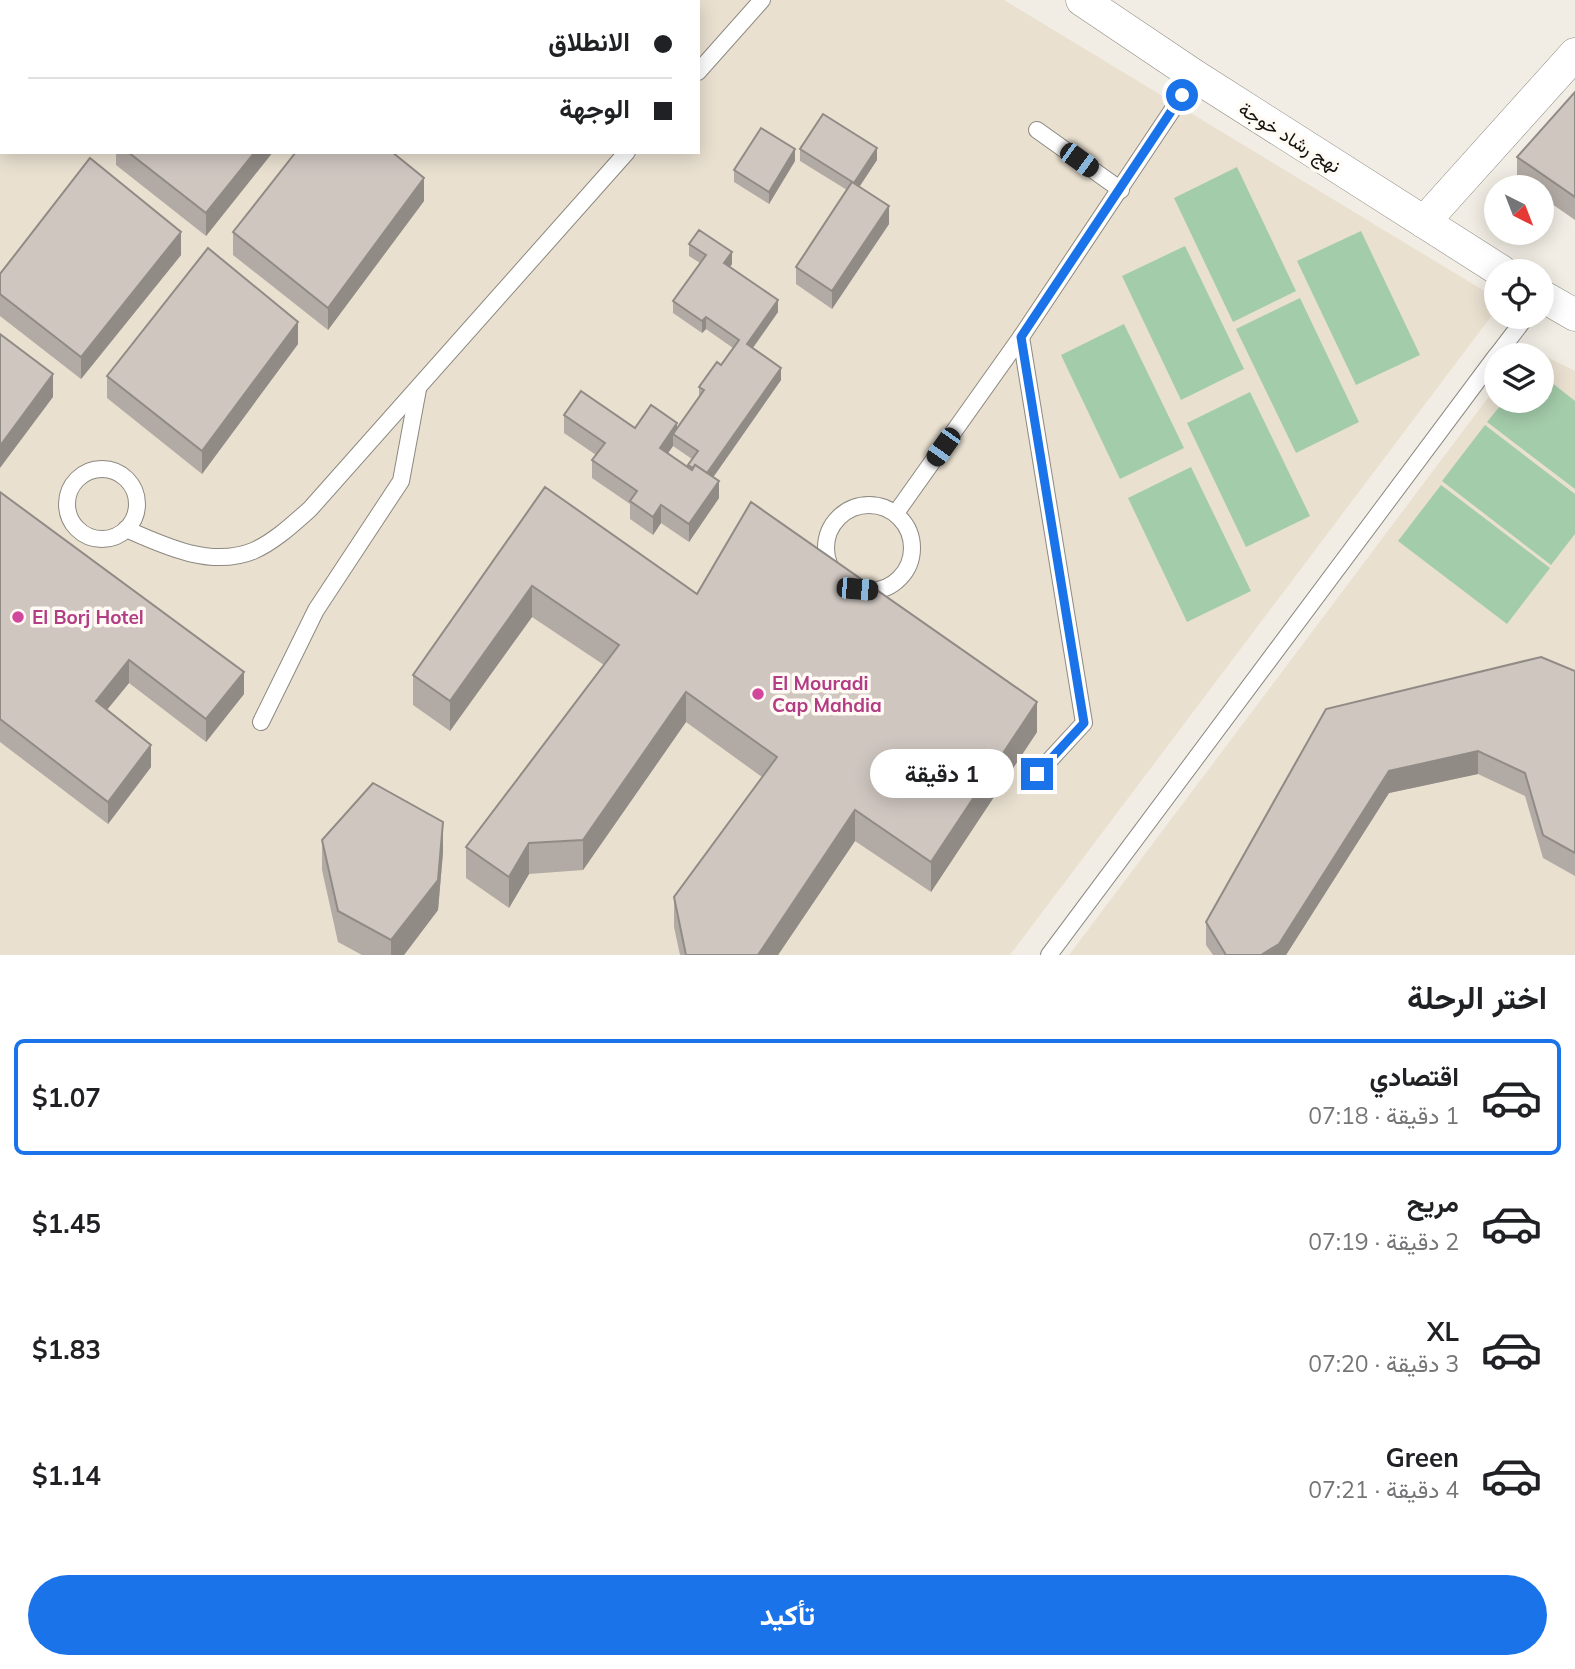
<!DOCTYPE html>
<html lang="ar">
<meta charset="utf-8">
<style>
body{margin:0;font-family:Mulish,Vazirmatn,sans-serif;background:#f6f6f6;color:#202124;direction:rtl;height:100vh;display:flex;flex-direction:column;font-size:26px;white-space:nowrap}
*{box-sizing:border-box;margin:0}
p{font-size:23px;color:#757577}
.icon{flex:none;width:38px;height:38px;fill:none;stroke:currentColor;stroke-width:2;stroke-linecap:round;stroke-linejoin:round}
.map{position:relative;height:955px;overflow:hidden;direction:ltr}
.sheet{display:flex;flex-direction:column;background:#fff;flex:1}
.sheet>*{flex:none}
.hud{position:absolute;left:0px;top:0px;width:700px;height:154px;box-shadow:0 4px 18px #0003;direction:rtl;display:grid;align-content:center;height:154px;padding:0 28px;background:#fff}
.needle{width:46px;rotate:138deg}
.buttons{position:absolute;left:1484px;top:175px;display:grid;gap:14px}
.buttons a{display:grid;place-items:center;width:70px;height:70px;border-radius:50%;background:#fff;box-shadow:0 4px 18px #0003;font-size:35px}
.end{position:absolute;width:32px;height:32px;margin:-16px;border:9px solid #1a73e8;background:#fff;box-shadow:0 0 0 4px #fff}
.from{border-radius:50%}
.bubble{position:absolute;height:49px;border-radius:24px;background:#fff;box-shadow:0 4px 18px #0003;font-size:23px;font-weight:700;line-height:49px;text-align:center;direction:rtl}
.car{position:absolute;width:21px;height:42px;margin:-21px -10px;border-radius:9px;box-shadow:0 0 5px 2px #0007;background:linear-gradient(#222 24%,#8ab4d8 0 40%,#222 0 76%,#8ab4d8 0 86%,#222 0)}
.hud b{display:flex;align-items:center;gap:24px;height:66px;font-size:26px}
.hud b+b{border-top:2px solid #e0e0e0}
.hud i{width:18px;height:18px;background:#202124}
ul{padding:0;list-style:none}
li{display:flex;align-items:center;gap:21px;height:116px;margin:0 14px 10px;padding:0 14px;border:4px solid transparent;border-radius:10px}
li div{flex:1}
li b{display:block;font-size:26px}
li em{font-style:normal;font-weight:700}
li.active{border-color:#1a73e8}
li>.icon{width:63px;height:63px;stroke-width:1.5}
h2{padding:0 28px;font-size:32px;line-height:84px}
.button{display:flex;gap:14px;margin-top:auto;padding:14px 28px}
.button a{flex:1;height:80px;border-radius:42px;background:#1a73e8;color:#fff;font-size:28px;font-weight:700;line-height:80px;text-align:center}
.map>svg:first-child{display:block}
</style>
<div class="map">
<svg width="1575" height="955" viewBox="0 0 1575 955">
<rect width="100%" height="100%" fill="#f2ede4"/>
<g fill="#e9e0d0" fill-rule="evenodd">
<path d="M0,0H1004L1496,298V310L1010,955H0ZM2,2H698V152H2Z"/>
<path d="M1527,347L1575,371V955H1069L1496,387V401H1542V355H1520Z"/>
</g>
<g fill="#a3ccab">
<path d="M1237,167L1296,291L1233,322L1174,198Z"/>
<path d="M1361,231L1420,355L1356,385L1297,261Z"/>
<path d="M1185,246L1244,369L1181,400L1122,276Z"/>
<path d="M1300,298L1359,422L1296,453L1236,329Z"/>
<path d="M1124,324L1184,448L1120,479L1061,355Z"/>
<path d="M1542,375L1575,401V489L1487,422L1504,401H1542Z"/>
<path d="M1250,392L1310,516L1246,547L1187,423Z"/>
<path d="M1485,425L1575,494V534L1551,565L1442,481Z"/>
<path d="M1191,467L1251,591L1187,622L1128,498Z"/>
<path d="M1441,485L1550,568L1507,624L1398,541Z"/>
</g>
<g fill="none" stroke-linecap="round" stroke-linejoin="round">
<defs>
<g id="service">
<path d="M698,72L762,0"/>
<path d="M1037,130L1121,190"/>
<path d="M1021,337L1084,723L1037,774"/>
<path d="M1497,355L1526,317"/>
<circle cx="102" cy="504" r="35"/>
<circle cx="869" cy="548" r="43"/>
<path d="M896,513L1021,337L1195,76"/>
<path d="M126,529C164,546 211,568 253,551C274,542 293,524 310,509L627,152"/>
<path d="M261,722L316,610L401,481L418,389"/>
<path d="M1049,955L1496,356"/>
</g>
<g id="minor">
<path d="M1082,0L1195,76L1501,271"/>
<path d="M1424,222L1575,54"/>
<path d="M1542,296L1575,315"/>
</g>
</defs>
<use href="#service" stroke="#8d8980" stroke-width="18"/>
<use href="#minor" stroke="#8d8980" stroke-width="33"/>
<use href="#service" stroke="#fff" stroke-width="16"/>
<use href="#minor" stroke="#fff" stroke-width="32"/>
</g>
<g fill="#b2aaa5" fill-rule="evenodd">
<path d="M1575,92V220L1542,197V187H1528L1517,179V157Z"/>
<path d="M800,149L877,160L859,187L889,224L832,309L796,284V267L847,190L800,161Z"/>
<path d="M116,152H273L206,236L116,165Z"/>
<path d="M795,161L769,204L734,182V170Z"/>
<path d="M424,201L328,330L233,255V232Z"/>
<path d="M689,244L732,264L730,267L778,312L753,348L781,380L713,477L719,498L689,542L661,523L653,535L630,519V504L592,478V460L596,455L564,433V415L635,428L677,429L699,397V387L721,365L733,348L706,329L702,333L673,313V301L700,263L689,256ZM673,446L692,459L688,465V467L668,453Z"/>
<path d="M181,255L81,379L0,316V274Z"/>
<path d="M298,344L202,474L107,398V376Z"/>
<path d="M545,487L697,594L1037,732L931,892L855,841L778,955H680L674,927V897L762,777L686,722L583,870L529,874L509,908L466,878V847L604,665L532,617L450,731L413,705V675Z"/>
<path d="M0,492L244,694L206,742L129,683L107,710L151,767L108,824L0,742Z"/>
<path d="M1575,671V876L1543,858L1525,796L1478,774L1389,793L1286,955H1213L1206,945V922L1326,709Z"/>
<path d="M322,840L443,852L438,910L404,955H362L338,942L322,870Z"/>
</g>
<g fill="#918b86">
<path d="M877,148V160L854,195V183Z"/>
<path d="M795,149V161L769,204V192Z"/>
<path d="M255,152H273L206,236V213Z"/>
<path d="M424,178V201L328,330V308Z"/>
<path d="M889,206V224L832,309V291Z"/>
<path d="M181,232V255L81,379V357Z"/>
<path d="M732,252V264L724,275V263Z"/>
<path d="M778,300V312L747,356V344Z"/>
<path d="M706,317V329L702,333V321Z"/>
<path d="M298,322V344L202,474V451Z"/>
<path d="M781,368V380L705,489V477Z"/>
<path d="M53,374V397L0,468V446Z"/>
<path d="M677,423V436L673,434V446L660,465V448Z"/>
<path d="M719,481V498L689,542V524Z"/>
<path d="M661,505V523L653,535V517Z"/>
<path d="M532,586V617L450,731V701Z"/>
<path d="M129,660V683L96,723V701Z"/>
<path d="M244,672V694L206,742V719Z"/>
<path d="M686,692V722L583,870V840Z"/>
<path d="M1037,702V732L931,892V862Z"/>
<path d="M151,745V767L108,824V802Z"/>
<path d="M1478,751V774L1389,793L1286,955H1261L1389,771Z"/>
<path d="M855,810V841L778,955H758Z"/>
<path d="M443,822V852L438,910L404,955H391V940Z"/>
<path d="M529,843V874L509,908V877Z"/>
</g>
<g fill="#cfc6c0" stroke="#918b86" stroke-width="2">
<path d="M1575,92V197L1517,157Z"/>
<path d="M823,114L877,148L854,183L800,149Z"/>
<path d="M761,128L795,149L769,192L734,170Z"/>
<path d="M128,152H255L206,213Z"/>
<path d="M296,152H392L424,178L328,308L233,232Z"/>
<path d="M90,158L181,232L81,357L0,294V274Z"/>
<path d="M852,182L889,206L832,291L796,267Z"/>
<path d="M699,230L732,252L724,263L778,300L747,344L781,368L707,473L695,465L693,468L688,465L698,451L673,434L704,390L699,387L717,362L721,365L739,340L706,317L702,321L673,301L706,255L689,244Z"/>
<path d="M208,248L298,322L202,451L107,376Z"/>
<path d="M0,334L53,374L0,446Z"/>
<path d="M581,391L635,428L651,405L677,423L660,448L692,470L695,465L719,481L689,524L661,505L653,517L630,501L637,491L592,460L605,443L564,415Z"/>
<path d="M545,487L697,594L751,502L1037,702L931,862L855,810L758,955H686L674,897L777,757L686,692L583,840L529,843L509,877L466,847L619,645L532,586L450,701L413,675Z"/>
<path d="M0,492L244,672L206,719L129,660L96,701L151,745L108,802L0,719Z"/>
<path d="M1541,657L1575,671V853L1543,835L1525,773L1478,751L1389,771L1279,944L1261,955H1226L1206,922L1326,709Z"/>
<path d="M373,783L443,822L438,880L391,940L338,911L322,840Z"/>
</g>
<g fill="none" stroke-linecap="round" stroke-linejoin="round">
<path stroke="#1a73e8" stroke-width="9" d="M1037,774L1084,723L1021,337L1182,95"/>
</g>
<g fill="#d1479c" stroke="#fffaf3" stroke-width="2.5">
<circle cx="18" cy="617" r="7"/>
<circle cx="758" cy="694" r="7"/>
</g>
<g text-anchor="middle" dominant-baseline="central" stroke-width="7" stroke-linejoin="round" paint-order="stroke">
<g font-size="19" fill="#14120f" stroke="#fffaf3">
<text transform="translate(1290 137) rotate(32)">نهج رشاد خوجة</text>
</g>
<g font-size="19" font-weight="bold" fill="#b23c85" stroke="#fffaf3" text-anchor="start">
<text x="32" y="617">El Borj Hotel</text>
<text x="772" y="683">El Mouradi<tspan x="772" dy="22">Cap Mahdia</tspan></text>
</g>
</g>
</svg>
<div class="buttons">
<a><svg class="needle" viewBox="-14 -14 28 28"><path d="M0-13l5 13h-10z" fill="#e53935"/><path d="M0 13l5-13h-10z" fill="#757577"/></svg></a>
<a><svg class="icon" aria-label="locate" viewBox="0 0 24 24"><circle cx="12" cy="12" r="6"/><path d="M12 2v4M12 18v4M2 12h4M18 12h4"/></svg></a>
<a><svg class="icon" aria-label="layers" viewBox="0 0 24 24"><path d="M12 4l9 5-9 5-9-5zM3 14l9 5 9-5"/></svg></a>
</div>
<i class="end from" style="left:1182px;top:95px"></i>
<i class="end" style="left:1037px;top:774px"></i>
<div class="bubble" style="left:870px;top:749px;width:144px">1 دقيقة</div>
<i class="car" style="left:1079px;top:160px;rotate:126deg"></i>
<i class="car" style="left:943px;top:447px;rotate:215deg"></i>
<i class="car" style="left:857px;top:589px;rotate:95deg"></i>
<div class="hud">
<b><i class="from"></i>الانطلاق</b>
<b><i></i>الوجهة</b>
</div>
</div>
<section class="sheet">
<h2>اختر الرحلة</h2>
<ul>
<li class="active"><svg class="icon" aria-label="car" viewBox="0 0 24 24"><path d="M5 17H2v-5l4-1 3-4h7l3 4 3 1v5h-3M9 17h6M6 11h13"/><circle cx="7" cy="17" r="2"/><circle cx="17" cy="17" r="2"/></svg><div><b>اقتصادي</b><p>1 دقيقة · 07:18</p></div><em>$1.07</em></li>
<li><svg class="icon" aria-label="car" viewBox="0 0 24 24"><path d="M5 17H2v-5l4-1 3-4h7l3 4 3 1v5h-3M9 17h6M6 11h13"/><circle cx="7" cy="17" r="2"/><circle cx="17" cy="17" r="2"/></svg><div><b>مريح</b><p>2 دقيقة · 07:19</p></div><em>$1.45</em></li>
<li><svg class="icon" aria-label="car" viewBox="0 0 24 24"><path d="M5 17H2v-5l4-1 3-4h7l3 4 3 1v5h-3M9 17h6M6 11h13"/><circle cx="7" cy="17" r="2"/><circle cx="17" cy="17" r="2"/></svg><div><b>XL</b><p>3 دقيقة · 07:20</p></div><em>$1.83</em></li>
<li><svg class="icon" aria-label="car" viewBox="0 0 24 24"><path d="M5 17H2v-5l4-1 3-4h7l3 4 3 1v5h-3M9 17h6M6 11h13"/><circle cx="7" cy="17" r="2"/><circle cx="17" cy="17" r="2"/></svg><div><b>Green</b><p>4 دقيقة · 07:21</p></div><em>$1.14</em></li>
</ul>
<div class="button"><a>تأكيد</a></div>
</section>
